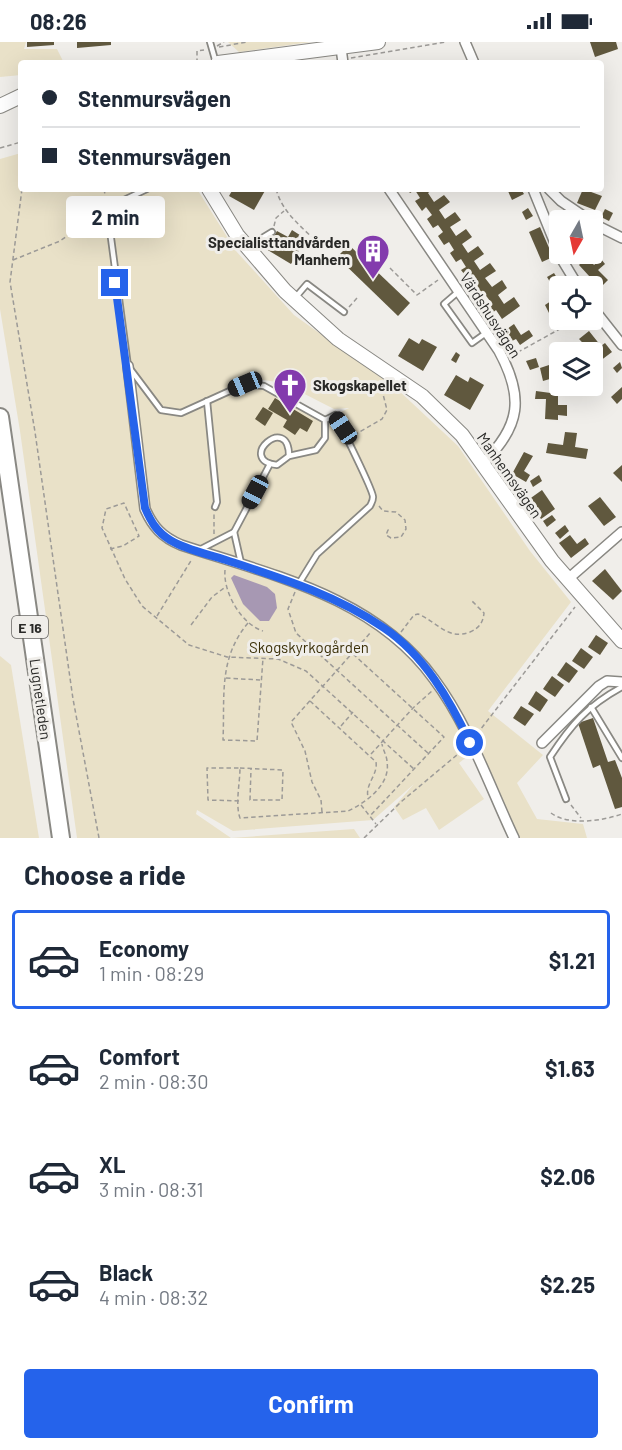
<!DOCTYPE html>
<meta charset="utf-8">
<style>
body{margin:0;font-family:Barlow,sans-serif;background:#f2f2f3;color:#1f2937;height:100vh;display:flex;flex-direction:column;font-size:22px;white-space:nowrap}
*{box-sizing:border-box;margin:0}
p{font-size:20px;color:#747a83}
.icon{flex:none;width:33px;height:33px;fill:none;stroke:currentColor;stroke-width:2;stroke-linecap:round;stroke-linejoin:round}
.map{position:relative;height:796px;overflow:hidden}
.side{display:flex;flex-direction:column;background:#fff;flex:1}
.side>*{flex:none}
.top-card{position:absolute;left:18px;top:18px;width:586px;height:132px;border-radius:6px;box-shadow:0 6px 24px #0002;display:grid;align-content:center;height:132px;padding:0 24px;background:#fff}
.needle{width:39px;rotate:189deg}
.fabs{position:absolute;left:549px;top:168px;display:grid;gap:12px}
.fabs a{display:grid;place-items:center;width:54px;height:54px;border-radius:6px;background:#fff;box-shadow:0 6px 24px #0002;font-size:30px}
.end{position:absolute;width:27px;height:27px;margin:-14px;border:8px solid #2563eb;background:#fff;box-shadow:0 0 0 3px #fff}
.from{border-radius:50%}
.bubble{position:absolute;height:42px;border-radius:6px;background:#fff;box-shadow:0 6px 24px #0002;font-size:20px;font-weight:700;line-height:42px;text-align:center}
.car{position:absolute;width:18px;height:36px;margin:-18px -9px;border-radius:8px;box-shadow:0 0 4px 2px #0007;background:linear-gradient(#222 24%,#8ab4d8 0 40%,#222 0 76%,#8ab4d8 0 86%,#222 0)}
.top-card b{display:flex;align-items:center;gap:21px;height:57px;font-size:22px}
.top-card b+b{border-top:2px solid #e0e1e3}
.top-card i{width:15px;height:15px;background:#1f2937}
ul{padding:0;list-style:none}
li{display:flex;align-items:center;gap:18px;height:99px;margin:0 12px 9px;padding:0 12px;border:3px solid transparent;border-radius:6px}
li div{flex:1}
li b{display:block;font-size:22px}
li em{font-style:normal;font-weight:700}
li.active{border-color:#2563eb}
li>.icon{width:54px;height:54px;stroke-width:1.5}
h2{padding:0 24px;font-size:27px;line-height:72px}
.action{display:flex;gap:12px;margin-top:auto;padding:12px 24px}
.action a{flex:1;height:69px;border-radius:6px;background:#2563eb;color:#fff;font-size:24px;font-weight:700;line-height:69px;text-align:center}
.status{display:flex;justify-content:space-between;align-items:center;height:42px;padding:0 30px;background:#fff;direction:ltr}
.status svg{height:16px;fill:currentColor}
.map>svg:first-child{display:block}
</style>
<div class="status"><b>08:26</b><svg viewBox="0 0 49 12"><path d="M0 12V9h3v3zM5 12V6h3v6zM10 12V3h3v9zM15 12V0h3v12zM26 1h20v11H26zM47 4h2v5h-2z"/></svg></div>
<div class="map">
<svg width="622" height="796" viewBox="0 0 622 796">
<rect width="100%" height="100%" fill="#f0eeea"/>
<g fill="#e9e1c8" fill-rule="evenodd">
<path d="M0,0H26L24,7H57L64,21H21V33L0,35Z"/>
<path d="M228,0H311L239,10Z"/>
<path d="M21,111V147H197L236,209L294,273L396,346L458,404L530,509L571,560L488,669L543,713L517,741L537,777L583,782L587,796H519L478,706L459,721L484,757L439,788L426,766L403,778L394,765L414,742L373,778L233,789L197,768L196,772L231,796L354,787L360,796H77L20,389L0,267V117ZM250,336L283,341L334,367L349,366L325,378L264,344H249Z"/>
<path d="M0,614L11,623L39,796H0Z"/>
</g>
<path fill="#a798b3" d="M234,533L267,545L275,552L277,566L269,579H260L243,562L231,536Z"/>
<g fill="#60583e">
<path d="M27,0H54V3L27,5Z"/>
<path d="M77,0H111V3L77,6Z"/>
<path d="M590,0H616L618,7L595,15Z"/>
<path d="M233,147H266L254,168L229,154Z"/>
<path d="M407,147H433L428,151L434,160L444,153L450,160L439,168L445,177L455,170L461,178L450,185L456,194L466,187L472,195L462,202L468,211L478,204L484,212L474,219L480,228L490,221L496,229L485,236L492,245L502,238L507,246L498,253L504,262L514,255L520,264L502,277L496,268L492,271L485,262L490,259L484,251L480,254L473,245L478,242L472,234L468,237L461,228L466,225L461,217L456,220L450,211L454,208L449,200L444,203L438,194L443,190L438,183L433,186L427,177L432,173L426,165L422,169L415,159L420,156L415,148L410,151Z"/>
<path d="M507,147H521L524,152L512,158Z"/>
<path d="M583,147L602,154L595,168L577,161Z"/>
<path d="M528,166L533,174L526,178L522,170Z"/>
<path d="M605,167L613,171L609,179L601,175Z"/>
<path d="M540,185L553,215L542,220L529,190Z"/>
<path d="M292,188L306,197L291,222L266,207L277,189L288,195Z"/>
<path d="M349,203L410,261L398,274L337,215Z"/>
<path d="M587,215L594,223L601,217L605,222L598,228L608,238L600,246L579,223Z"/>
<path d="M554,231L557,236L550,240L547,235Z"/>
<path d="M551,259L556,267L560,265V278L554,281L545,263Z"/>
<path d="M514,282L521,293L529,288L533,294L520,303L516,297L510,300L503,290Z"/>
<path d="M589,289L601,304L605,301L612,310L600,319L579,297Z"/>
<path d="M409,296L419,302L422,297L437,305L423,329L398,314Z"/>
<path d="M456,310L460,313L456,321L451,318Z"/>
<path d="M536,316L539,325L530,328L526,319Z"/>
<path d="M558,320L560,334L543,339L540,326Z"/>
<path d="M620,320L622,326L617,331L613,326Z"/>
<path d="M456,333L468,340L470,335L484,343L470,368L444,353Z"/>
<path d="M622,345V357L617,362L611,355Z"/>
<path d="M536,349L558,352V363H567V374L558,373V378L545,377L546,357H535Z"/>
<path d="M275,356L313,379L307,390L300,386L295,393L283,385L287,378L268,367Z"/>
<path d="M263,365L273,371L265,384L255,377Z"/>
<path d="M565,390L577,391L575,405L588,407L586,417L546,411L548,401L563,403Z"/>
<path d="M524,410L533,414L524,429L530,433L526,440L512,432Z"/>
<path d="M622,423V440L613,431Z"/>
<path d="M539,433L542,439L533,445L530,439Z"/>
<path d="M542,448L555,467L541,477L528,458Z"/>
<path d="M600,455L616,475L604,484L588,464Z"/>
<path d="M552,473L556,478L547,485L543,479Z"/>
<path d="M565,483L569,489L560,497L555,491Z"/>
<path d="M570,493L577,502L585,496L589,502L571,516L559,501Z"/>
<path d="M605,527L622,549L613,558L592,539Z"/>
<path d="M596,593L608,601L600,613L588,605Z"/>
<path d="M581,606L593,615L584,627L572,619Z"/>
<path d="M566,620L578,629L569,641L557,633Z"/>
<path d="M552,634L564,643L555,655L543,647Z"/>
<path d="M536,649L548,658L540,670L528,662Z"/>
<path d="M521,664L534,672L525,684L513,676Z"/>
<path d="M593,676L608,720L615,718L622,736V765L615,767L600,723L593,726L578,681Z"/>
</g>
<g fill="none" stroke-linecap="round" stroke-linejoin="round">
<defs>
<g id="lane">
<path d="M210,0L216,21"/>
<path d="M147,147L107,166L128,324L161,368L181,371L245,342L264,344L325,378V396L316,408L289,414L277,423C235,418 289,370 289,414"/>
<path d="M249,204L272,190"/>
<path d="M458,250L444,262L472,301L486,291"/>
<path d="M295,256L307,242L344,270"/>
<path d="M207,359L217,460L215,465"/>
<path d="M199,508L234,490"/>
<path d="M241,521L234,490L270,422"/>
<path d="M298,543L317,512L370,464C372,460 373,459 373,455C373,448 340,382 335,373L325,378"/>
<path d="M591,665L622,716"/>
<path d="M566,757L550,715C571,683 587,664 622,645"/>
</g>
<g id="street">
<path d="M465,0L474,21"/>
<path d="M341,6L343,21"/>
<path d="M389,147L499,309C524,355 521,384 483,421"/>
<path d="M533,147L561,216L578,244"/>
<path d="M549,147L561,159L589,178"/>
<path d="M592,181L622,196"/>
<path d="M592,265L622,303"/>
<path d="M128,324L145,467C153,485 162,495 181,503C272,533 375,555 434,637C469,684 489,743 514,796"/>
<path d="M568,537L622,490"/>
<path d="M542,701L599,644L607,639L622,640"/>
</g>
<g id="secondary">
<path d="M218,21L378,0"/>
<path d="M0,64L21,54"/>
<path d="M209,147L237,193L285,249L338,297L422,354L462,393L552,519L622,599"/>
</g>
<path id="highway" d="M0,375L61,796"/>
</defs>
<use href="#lane" stroke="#898883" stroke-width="8"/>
<use href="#street" stroke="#898883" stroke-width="12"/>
<use href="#secondary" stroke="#898883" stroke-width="16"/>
<use href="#highway" stroke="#898883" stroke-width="20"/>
<g stroke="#9c9a97" stroke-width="1.5" stroke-dasharray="4.5 3" stroke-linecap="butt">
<path d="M217,4L224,0"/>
<path d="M219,5L247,0"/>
<path d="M351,16L446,0"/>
<path d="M197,21V9L204,8"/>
<path d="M320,21L334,19"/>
<path d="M0,106L21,100"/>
<path d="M22,147L10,240L35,390L73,657L99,796"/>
<path d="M104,147L106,158"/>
<path d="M276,147C283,173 305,187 323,206"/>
<path d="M274,184L276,176L284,169"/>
<path d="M13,218L60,199L100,171"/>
<path d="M390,226L417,253L438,238"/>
<path d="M349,265L357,256"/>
<path d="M511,314L576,278"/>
<path d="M354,393L382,377L387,368L380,340"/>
<path d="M379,464L383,469L396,470L405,478L406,487L401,495L391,496L386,493L388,488H391"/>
<path d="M214,492V472"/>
<path d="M110,507L123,504L139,494L124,461L106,467L102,486L125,537L142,564L189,603L227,615L278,617L306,629L415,728"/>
<path d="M225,528C223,550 241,582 263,589"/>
<path d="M295,550L288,567L296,591L429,712"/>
<path d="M157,574L192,517"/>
<path d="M248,581C218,617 225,654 223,698L257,699L263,616"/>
<path d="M191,583L212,555L224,546"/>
<path d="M401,590L414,573L418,572C436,579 448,599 470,590C479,586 483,581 484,571L472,559"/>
<path d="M353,612L444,695L370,774"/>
<path d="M226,636L260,638"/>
<path d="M310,659L376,720C378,733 365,742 368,755"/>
<path d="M341,684L353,670"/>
<path d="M477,692L575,565"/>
<path d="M371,712L413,666L432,649"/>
<path d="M240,726L283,728L282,758H250L251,727"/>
<path d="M239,759L208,758L207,726H240C240,741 235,762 240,776L348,769C365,761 391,743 387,720C387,714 383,708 382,702"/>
<path d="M361,763L376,782"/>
<path d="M571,763L581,776"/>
<path d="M322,770L321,758L312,740L305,709L291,680L371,590"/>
<path d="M551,771C568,784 602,779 622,772"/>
<path d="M364,796L402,759L464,707"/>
</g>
<use href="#lane" stroke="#fff" stroke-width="4.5"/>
<use href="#street" stroke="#fff" stroke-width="9"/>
<use href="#secondary" stroke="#fff" stroke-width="14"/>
<use href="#highway" stroke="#fff" stroke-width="16"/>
</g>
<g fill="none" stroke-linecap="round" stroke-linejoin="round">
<path stroke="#2563eb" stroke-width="8" d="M115,241L145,466C151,480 157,490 170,498C186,508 208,512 226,518C281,536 336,553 384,586C424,613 450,658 470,701"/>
</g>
<defs>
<symbol id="building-pin" viewBox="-11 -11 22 30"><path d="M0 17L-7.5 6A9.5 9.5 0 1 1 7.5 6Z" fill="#833bad" stroke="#f0eeea"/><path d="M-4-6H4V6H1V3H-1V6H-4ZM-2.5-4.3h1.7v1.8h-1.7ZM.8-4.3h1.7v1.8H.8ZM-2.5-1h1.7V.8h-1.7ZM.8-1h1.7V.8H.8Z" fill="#fff"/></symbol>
<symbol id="church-pin" viewBox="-11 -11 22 30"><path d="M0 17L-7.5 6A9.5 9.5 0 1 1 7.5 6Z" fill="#833bad" stroke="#f0eeea"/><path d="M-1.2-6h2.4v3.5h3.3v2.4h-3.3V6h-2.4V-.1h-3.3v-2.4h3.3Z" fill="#fff"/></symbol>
</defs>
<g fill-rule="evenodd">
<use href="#building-pin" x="354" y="190" width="38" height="52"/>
<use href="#church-pin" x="271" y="324" width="38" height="52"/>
</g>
<g text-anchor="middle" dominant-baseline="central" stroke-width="6" stroke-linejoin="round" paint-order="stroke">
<rect fill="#f0eeea" stroke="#656462" stroke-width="1.5" x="12" y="574" width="36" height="22" rx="4.5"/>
<g font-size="14" font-weight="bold" fill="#292927">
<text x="30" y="585">E 16</text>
</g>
<g font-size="15" font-weight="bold" fill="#292927" stroke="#f0eeea" text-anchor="end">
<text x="350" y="200">Specialisttandvården<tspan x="350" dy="17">Manhem</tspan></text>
<text x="313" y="343" text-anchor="start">Skogskapellet</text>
</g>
<g font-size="15" fill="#292927" stroke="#f0eeea">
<text transform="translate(491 273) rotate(57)">Värdshusvägen</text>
<text transform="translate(510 433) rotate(55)">Manhemsvägen</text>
<text transform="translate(41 657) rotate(82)">Lugnetleden</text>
</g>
<g font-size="15" fill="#3b3009" stroke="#f0eeea">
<text x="309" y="605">Skogskyrkogården</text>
</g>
</g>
</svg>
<div class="fabs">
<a><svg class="needle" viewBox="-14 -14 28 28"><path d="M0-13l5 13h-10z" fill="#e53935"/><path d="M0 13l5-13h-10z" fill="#747a83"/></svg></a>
<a><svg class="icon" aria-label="locate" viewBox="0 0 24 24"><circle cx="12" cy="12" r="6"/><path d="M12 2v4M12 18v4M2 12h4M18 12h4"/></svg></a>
<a><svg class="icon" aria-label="layers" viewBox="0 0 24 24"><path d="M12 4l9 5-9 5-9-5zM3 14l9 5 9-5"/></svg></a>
</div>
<i class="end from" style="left:470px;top:701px"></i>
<i class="end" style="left:115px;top:241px"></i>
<div class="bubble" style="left:66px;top:154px;width:99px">2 min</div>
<i class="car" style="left:245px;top:342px;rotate:247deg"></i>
<i class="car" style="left:343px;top:386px;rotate:326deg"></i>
<i class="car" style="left:255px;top:450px;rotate:208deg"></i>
<div class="top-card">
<b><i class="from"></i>Stenmursvägen</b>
<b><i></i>Stenmursvägen</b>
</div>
</div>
<section class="side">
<h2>Choose a ride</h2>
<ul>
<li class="active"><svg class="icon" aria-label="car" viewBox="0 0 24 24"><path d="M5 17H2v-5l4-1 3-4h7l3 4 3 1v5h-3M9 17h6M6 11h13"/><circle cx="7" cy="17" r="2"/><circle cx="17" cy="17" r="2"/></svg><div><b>Economy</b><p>1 min · 08:29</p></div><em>$1.21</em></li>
<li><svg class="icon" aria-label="car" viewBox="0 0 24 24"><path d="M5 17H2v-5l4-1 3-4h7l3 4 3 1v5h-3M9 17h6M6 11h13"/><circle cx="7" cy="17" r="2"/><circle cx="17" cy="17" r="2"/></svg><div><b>Comfort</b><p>2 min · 08:30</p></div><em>$1.63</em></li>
<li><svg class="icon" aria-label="car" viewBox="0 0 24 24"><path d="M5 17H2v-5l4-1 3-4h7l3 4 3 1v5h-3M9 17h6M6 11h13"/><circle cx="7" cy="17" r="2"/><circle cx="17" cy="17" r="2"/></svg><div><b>XL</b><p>3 min · 08:31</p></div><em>$2.06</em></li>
<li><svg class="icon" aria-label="car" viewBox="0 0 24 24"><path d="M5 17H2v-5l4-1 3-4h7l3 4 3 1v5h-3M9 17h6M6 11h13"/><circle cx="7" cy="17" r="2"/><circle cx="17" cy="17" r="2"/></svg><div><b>Black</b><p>4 min · 08:32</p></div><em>$2.25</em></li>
</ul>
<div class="action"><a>Confirm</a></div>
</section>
